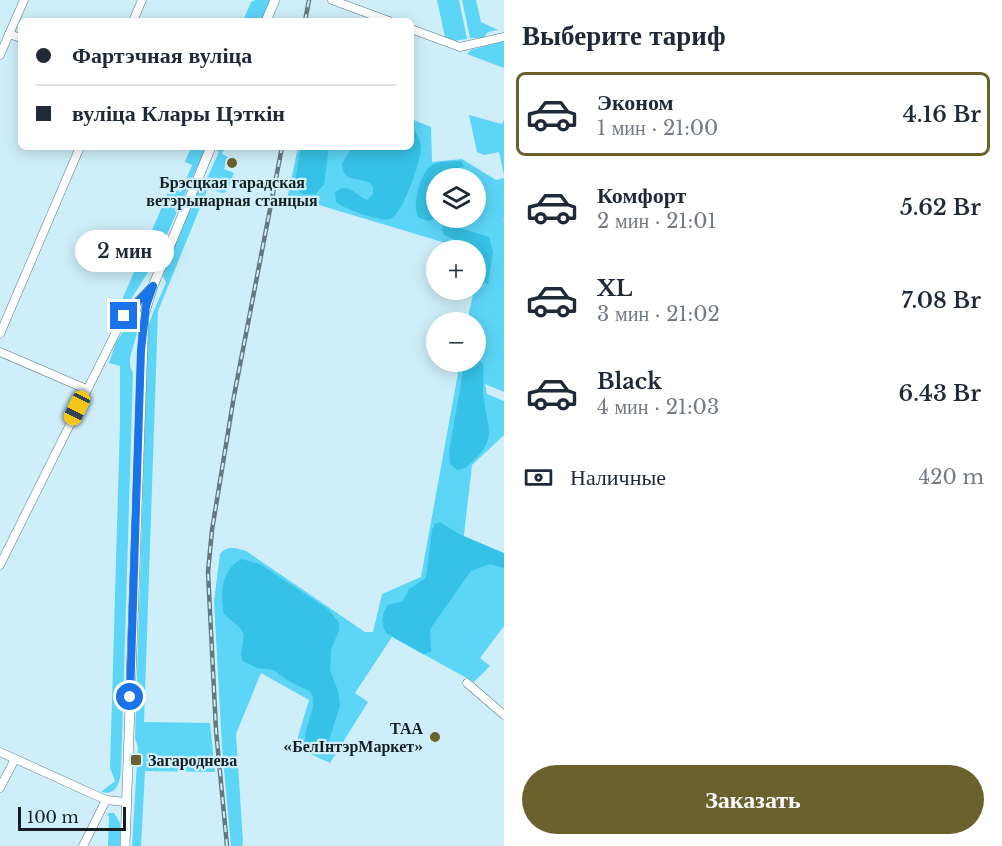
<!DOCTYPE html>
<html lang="ru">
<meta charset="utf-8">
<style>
body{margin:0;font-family:"Libre Baskerville",serif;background:#f6f6f7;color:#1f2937;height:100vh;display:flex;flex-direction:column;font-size:22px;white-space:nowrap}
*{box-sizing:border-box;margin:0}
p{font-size:20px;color:#747a83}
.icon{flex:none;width:33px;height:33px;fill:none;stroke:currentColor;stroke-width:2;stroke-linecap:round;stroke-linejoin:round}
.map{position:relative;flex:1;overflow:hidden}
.panel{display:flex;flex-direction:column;background:#fff;width:498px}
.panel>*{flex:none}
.guide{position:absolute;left:18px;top:18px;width:396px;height:132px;border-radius:9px;box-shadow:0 3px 15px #0003;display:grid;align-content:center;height:132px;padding:0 18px;background:#fff}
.tools{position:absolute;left:426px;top:168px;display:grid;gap:12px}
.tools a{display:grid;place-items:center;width:60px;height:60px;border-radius:50%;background:#fff;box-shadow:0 3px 15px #0003;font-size:30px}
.scale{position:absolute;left:18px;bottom:15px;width:108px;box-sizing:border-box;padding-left:6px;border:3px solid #131f23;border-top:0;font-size:16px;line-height:21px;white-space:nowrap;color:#131f23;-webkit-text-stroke:4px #ceeff9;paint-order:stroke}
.end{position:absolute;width:27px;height:27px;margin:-14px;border:8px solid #1a73e8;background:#fff;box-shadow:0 0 0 3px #fff}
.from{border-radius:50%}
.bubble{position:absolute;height:42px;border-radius:21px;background:#fff;box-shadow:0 3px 15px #0003;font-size:20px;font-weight:600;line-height:42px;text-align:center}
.car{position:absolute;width:18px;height:36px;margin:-18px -9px;border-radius:8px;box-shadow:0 0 4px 2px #0007;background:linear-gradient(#f5c518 24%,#345 0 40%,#f5c518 0 76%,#345 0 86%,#f5c518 0)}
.guide b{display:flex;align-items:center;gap:21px;height:57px;font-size:22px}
.guide b+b{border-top:2px solid #e0e1e3}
.guide i{width:15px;height:15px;background:#1f2937}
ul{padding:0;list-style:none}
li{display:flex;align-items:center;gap:18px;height:84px;margin:0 12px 9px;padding:0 6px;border:3px solid transparent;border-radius:9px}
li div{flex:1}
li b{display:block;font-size:22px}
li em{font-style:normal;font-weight:600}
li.active{border-color:#6a612d}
li>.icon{width:54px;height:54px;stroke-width:1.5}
h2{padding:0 18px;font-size:27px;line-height:72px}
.pay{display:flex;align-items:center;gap:15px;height:66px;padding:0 18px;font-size:22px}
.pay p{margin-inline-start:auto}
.primary-button{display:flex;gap:12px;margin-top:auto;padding:12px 18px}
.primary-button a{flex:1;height:69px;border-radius:36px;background:#6a612d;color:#fff;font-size:24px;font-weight:600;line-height:69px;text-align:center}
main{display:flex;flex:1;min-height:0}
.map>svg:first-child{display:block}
</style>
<main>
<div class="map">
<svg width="504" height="846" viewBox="0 0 504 846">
<rect width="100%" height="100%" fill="#ceeff9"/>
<g fill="#5cd5f7" fill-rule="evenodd">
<path d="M255,0H272L263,21H243L251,2Z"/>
<path d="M437,0H459L467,39L454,41L445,37Z"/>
<path d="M462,0H476L481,22L498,30L488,32L483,38H470Z"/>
<path d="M504,41V68L467,54L471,50Z"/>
<path d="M469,115L502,124L504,120V176L499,152L484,155L477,152Z"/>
<path d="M411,119L431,127L432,162L462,159L496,180L504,178V392L485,384L487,394L504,401V435L472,465L462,552L504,561V626L480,658L490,666L474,682L392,637L355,693L368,702L330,763L295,747L309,700L261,673L236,734L243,842L242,846H231L222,747L214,601L220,554C227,545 237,548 246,551L365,632H373L382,594L421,577L460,362H476V322H467L474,290H476L478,266L476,250H469L299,199L285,209L298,147H411ZM436,178H476V218H436Z"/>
<path d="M191,147H206L156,259L125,309L119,307L170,188L181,192L192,165L185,162Z"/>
<path d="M215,147H225L222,154L228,157L224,169L234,173L226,192L222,193L208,188L158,311L144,722L210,723L215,772L145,771L141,846H132L138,747L135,738L148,329C152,311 160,299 166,282L163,276L170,253L200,181L205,183L219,152L214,149Z"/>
<path d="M131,320L136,322C141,339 123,358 133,373L121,770C120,782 117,796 101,792L115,781L110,768L120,423V366L109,363L116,342Z"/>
<path d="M109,813H114L120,823V846H108L109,816L107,815Z"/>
</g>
<g fill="#36c2e6">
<path d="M411,126C416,132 420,139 421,147C421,160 403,215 390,219C381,222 344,209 336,202L335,192C348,181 355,195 367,200L373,194V187L370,183C358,177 342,183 342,163L350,151V147H411Z"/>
<path d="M301,147H329L324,184L316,194H302L294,185Z"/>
<path d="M461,161L464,166L453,170L450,178H436V217L429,221L419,218C411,207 420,172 432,165C439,160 452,162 461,161Z"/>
<path d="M444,223L489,237L493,252L488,284L483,283L480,274L483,255L478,250L444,235L442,229Z"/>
<path d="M476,357L483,364C484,374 483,383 483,393C485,422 500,437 473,461C468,466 464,470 457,470L450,464L449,452L464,366L466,362H476Z"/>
<path d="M440,522L459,534L504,553V568L490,564L471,571L430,629L431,652L423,654L386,633C381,623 381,614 388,605L403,601L409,589L426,578L432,530L435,524Z"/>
<path d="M242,559L260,564L329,610L339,623V630L331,650L330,670L338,691L340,705L327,747L315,751L305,742C304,726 315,713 313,696L309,691L288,681L274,670L257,668L243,661L241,655L244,634L240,628L224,614C220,594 221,569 242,559Z"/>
</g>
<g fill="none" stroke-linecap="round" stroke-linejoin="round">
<path stroke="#acc0f3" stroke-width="2" d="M503,219H504"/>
<defs>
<g id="minor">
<path d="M332,0L389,21"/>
<path d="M133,21L142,0"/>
<path d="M411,29L460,47L504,37"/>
<path d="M9,34L21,38"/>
<path d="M0,55L24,0"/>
<path d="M0,334L80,147"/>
<path d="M0,352L86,389"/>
<path d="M0,565L124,316L152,287"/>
<path d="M467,683L504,715"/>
<path d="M0,752L106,800L126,802"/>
<path d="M0,788L15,759"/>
<path d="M83,846L106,800"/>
</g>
<g id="tertiary">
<path d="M266,21L275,0"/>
<path d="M125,846L144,315L153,286L211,147"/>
</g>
</defs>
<use href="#minor" stroke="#5a7780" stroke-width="9"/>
<use href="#tertiary" stroke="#5a7780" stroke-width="10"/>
<use href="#minor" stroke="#fff" stroke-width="8"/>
<use href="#tertiary" stroke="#fff" stroke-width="9"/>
<defs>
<g id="rail">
<path d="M305,21L309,0"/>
<path d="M227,846L216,730L208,572L212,530L234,396L282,147"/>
</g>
</defs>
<use href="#rail" stroke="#63787f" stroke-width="4.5"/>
<use href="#rail" stroke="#ceeff9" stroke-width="2" stroke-dasharray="7" stroke-linecap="butt"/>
</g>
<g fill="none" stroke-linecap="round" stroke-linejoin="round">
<path stroke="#1a73e8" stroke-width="8" d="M124,316L153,286L146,306L141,350L130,697"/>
</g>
<g fill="#6a612d" stroke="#ceeff9" stroke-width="2">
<circle cx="232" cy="163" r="6"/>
<circle cx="435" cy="737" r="6"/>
<rect x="130" y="754" width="12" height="12" rx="3"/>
</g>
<g text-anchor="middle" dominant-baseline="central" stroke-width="4.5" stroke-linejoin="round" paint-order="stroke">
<g font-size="16" font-weight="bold" fill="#131f23" stroke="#ceeff9">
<text x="232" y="182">Брэсцкая гарадская<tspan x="232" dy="18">ветэрынарная станцыя</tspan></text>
<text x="423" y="728" text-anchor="end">ТАА<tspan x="423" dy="18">«БелІнтэрМаркет»</tspan></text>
<text x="148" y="760" text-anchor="start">Загароднева</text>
</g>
</g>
</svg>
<div class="tools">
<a><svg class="icon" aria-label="layers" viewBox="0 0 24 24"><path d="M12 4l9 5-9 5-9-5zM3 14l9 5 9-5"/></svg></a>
<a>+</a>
<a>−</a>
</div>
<div class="scale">100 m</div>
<i class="end from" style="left:130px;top:697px"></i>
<i class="end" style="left:124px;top:316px"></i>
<div class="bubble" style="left:75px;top:230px;width:99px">2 мин</div>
<i class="car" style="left:77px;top:408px;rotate:206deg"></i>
<div class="guide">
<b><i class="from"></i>Фартэчная вуліца</b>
<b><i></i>вуліца Клары Цэткін</b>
</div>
</div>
<section class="panel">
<h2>Выберите тариф</h2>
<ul>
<li class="active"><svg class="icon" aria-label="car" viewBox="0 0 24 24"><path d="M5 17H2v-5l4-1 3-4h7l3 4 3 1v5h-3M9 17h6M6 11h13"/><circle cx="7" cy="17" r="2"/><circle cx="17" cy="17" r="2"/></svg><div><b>Эконом</b><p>1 мин · 21:00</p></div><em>4.16 Br</em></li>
<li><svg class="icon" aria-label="car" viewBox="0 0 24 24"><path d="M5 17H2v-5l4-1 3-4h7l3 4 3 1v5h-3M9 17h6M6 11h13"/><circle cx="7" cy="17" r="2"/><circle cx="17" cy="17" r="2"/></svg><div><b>Комфорт</b><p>2 мин · 21:01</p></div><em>5.62 Br</em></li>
<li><svg class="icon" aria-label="car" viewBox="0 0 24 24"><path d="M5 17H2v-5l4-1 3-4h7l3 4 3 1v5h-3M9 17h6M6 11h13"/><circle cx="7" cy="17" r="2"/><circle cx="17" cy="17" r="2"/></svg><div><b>XL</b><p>3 мин · 21:02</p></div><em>7.08 Br</em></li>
<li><svg class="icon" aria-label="car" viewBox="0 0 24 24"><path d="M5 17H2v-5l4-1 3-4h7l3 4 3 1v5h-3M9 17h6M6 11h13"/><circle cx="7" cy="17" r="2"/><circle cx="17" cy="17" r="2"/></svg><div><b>Black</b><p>4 мин · 21:03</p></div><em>6.43 Br</em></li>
</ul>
<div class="pay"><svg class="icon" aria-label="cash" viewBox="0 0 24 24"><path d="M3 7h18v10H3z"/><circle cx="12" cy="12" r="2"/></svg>Наличные<p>420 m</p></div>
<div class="primary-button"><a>Заказать</a></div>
</section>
</main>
